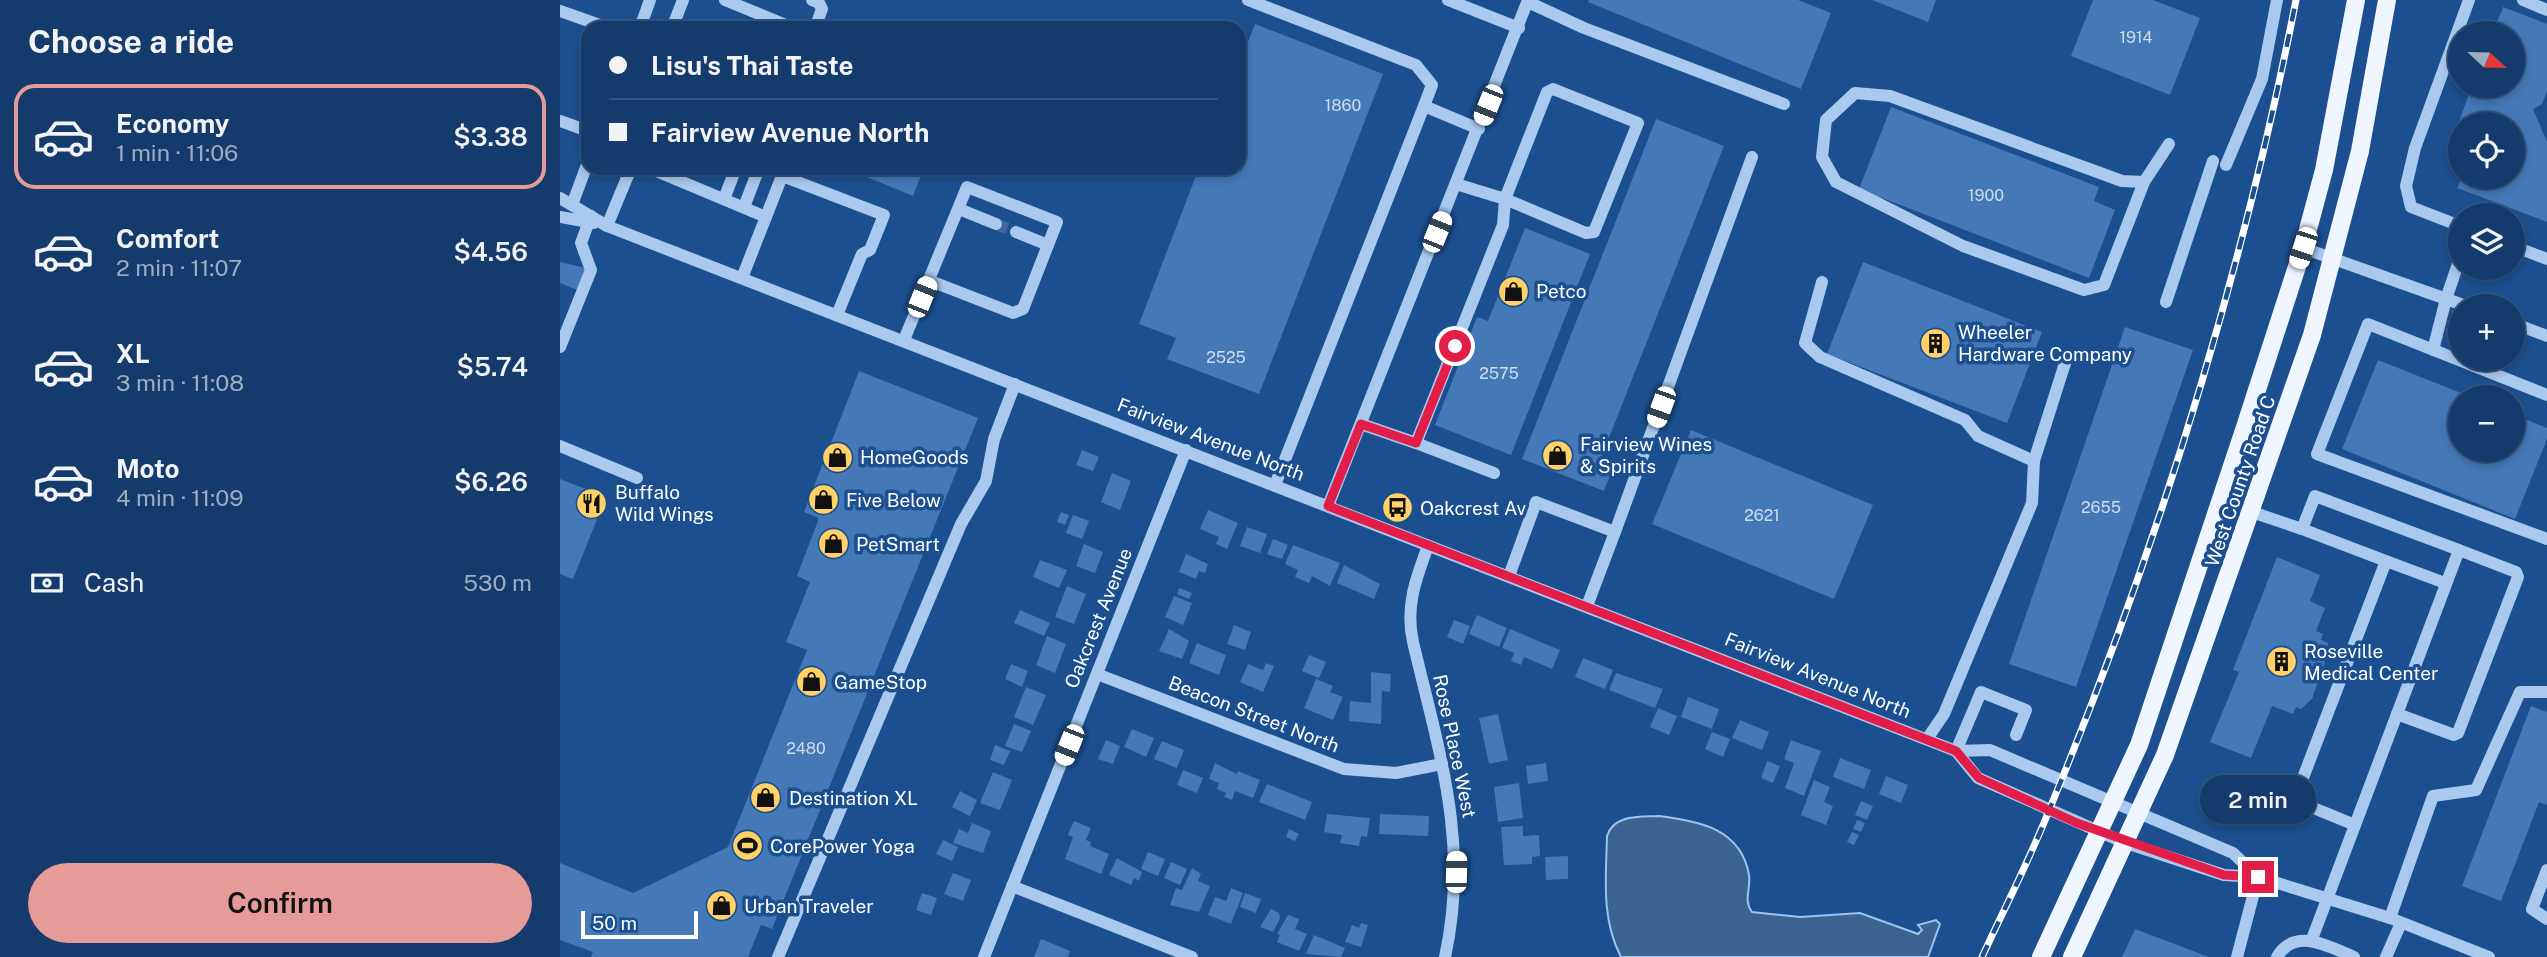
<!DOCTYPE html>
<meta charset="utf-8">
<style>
body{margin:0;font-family:"Public Sans",sans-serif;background:#214673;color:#f1f3f6;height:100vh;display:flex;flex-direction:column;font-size:26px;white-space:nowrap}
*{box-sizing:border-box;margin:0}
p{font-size:23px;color:#9dadc1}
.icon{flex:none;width:38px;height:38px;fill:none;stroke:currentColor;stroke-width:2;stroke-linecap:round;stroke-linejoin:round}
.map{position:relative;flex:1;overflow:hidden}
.drawer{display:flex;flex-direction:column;background:#143b6b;width:560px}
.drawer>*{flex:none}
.hud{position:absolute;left:21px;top:21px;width:665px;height:154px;border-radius:21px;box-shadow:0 4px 10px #0003,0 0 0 2px #33557e;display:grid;align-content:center;height:154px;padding:0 28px;background:#143b6b}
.needle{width:46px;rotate:112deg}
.buttons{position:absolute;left:1888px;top:21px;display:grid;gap:14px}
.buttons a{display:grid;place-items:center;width:77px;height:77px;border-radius:50%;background:#143b6b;box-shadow:0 4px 10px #0003,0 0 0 2px #33557e;font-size:35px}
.scale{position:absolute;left:21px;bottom:18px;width:117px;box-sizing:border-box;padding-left:7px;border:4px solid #fff;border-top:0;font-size:19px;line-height:24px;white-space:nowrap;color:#fff;-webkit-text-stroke:5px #1b4f8f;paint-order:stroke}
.end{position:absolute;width:32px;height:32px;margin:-16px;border:9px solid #e11d48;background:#fff;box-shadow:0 0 0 4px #fff}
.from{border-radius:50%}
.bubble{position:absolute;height:49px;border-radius:24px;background:#143b6b;box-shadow:0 4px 10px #0003,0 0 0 2px #33557e;font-size:23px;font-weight:600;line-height:49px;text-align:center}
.car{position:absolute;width:21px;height:42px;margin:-21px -10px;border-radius:9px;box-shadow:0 0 5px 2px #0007;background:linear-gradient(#fff 24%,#345 0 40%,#fff 0 76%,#345 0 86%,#fff 0)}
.hud b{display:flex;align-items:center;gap:24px;height:66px;font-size:26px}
.hud b+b{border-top:2px solid #33557e}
.hud i{width:18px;height:18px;background:#f1f3f6}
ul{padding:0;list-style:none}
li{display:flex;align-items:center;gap:21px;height:105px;margin:0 14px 10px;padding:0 14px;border:4px solid transparent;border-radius:21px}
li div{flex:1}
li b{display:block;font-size:26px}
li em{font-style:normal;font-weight:600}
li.active{border-color:#e69b98}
li>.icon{width:63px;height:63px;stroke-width:1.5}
h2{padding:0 28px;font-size:32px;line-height:84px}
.pay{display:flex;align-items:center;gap:18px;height:77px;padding:0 28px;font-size:26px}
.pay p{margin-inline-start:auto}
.button{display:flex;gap:14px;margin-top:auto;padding:14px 28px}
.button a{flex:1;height:80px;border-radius:42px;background:#e69b98;color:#111;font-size:28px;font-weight:600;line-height:80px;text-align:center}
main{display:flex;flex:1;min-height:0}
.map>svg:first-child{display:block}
</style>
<main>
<section class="drawer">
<h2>Choose a ride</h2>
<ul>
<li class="active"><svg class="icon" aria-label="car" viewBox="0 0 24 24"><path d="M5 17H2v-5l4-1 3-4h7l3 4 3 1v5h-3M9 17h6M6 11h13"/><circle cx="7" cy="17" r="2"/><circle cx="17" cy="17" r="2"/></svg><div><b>Economy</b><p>1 min · 11:06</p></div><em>$3.38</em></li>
<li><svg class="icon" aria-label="car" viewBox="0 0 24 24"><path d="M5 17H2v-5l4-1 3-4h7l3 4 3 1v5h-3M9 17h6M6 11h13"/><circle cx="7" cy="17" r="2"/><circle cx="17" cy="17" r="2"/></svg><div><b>Comfort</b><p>2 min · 11:07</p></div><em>$4.56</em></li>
<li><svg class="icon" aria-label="car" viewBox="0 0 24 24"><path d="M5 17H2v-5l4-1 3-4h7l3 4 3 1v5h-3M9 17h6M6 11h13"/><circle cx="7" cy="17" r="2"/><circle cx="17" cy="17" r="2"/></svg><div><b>XL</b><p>3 min · 11:08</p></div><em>$5.74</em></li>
<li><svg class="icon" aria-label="car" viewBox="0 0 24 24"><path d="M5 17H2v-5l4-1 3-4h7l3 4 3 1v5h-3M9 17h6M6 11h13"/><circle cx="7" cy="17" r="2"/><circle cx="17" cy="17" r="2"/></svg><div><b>Moto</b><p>4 min · 11:09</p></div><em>$6.26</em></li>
</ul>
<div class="pay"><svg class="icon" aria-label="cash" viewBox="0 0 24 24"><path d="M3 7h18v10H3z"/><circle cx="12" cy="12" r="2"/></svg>Cash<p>530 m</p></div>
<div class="button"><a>Confirm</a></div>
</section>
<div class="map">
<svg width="1987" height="957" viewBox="0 0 1987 957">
<rect width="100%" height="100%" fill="#1b4f8f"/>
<path fill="#3c6290" stroke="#9cc4f0" stroke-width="2" d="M1099,816C1140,821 1181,829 1189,875C1191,889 1183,900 1192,912L1240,917L1300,913L1358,934L1362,930L1358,925L1376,920L1380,924L1368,957H1061C1041,919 1046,878 1047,836C1054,814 1080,817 1099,816Z"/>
<g fill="#4478b7">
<path d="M1029,0H1238L1271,13L1241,89L1028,2Z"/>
<path d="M1312,0H1376L1368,22Z"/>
<path d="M1533,0H1593L1640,18L1610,95L1511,56Z"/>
<path d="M1943,7L1987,24V91L1982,104L1973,109L1987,142V222L1897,188L1902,177H1953V124H1898L1912,86H1953V33H1933Z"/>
<path d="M695,24L823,74L699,394L607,359L616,338L579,324L639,168H679V65Z"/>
<path d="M1331,107L1539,187L1534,201L1555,210L1529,278L1299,189Z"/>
<path d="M1096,119L1164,146L1041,458L1055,463L1044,491L962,459Z"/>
<path d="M285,168H364L353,196Z"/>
<path d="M965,228L1030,254L951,455L875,425L917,317L928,321Z"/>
<path d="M0,262L26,268L17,290L0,283Z"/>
<path d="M1303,262L1482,332L1447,423L1267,354Z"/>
<path d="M1565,327L1633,350L1516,687L1449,664Z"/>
<path d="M1818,360L1911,397H1900V450H1953V414L1987,428V439L1955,519L1782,449Z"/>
<path d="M299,371L418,418L212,929L201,925L188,957H31L33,952L0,940V863L73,893L168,847L247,650L226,642L250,582L237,576L259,518L244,512Z"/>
<path d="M1131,430L1313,505L1274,599L1092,524Z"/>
<path d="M522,450L539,457L533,471L516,465Z"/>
<path d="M552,473L571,481L560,510L541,502Z"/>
<path d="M0,479L46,497L13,579L0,574Z"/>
<path d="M648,510L678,523L667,549L656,544L659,537L640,529Z"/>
<path d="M501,512L509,515L505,525L497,522Z"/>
<path d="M513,515L529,521L522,539L506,533Z"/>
<path d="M687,527L707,534L700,553L680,546Z"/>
<path d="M713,539L728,545L722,559L707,554Z"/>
<path d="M524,544L543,552L535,573L516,566Z"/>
<path d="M733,545L780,563L770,586L752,576L749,583L735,577L738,570L725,564Z"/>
<path d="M626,554L648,564L645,573L639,571L636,579L619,572Z"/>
<path d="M1717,557L1760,575L1750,601L1765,608L1756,631L1763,634L1761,640L1768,643L1767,656L1752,699L1741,709L1736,707L1733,714L1712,706L1691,758L1650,742L1679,672L1673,670Z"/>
<path d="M480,560L507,570L499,588L473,577Z"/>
<path d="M784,565L820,584L814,599L777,583Z"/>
<path d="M507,586L526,594L514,624L495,617Z"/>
<path d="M619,588L632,593L629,599L617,594Z"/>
<path d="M614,596L632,603L623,625L605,617Z"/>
<path d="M460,610L490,623L484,636L454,623Z"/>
<path d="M917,615L947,628L939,647L909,634Z"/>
<path d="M894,620L910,626L903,644L887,637Z"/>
<path d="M674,625L691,632L685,650L667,644Z"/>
<path d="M609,629L629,641L622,659L599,651Z"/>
<path d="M950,629L1000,650L992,669L964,657L961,665L951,661L954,653L942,648Z"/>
<path d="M487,636L506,644L495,673L476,665Z"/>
<path d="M637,643L666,655L659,675L629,663Z"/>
<path d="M749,655L766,662L759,678L742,671Z"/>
<path d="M1023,658L1053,670L1045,689L1015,677Z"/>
<path d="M706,663L714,666L703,692L680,682L688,664L703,670Z"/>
<path d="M451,664L468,671L462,687L445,679Z"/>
<path d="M811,672L831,674L830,692L822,691L821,724L789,721L790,701L811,703Z"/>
<path d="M1056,673L1103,689L1095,708L1049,690Z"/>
<path d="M756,679L773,686L770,692L783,697L773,720L744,708Z"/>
<path d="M466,687L486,695L473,725L454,717Z"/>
<path d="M1128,697L1159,709L1152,729L1121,717Z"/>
<path d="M1971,706L1987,712V805L1979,802L1941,901L1902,886Z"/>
<path d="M1098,708L1117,716L1109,735L1090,727Z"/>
<path d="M938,714L948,760L929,764L919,718Z"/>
<path d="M1180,720L1209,732L1202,750L1172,738Z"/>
<path d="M454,724L471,731L462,752L445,746Z"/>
<path d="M572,729L594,738L586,757L564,747Z"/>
<path d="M1152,732L1170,739L1163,757L1145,749Z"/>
<path d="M546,740L560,746L553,764L538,759Z"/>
<path d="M1231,740L1261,751L1244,796L1225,788L1234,763L1224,759Z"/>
<path d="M602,741L624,750L617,768L594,759Z"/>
<path d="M435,745L450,751L444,765L430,760Z"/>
<path d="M1280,758L1311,770L1304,789L1273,777Z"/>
<path d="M1207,761L1220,766L1213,783L1201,778Z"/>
<path d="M655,763L677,774L678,771L700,780L693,798L675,791L672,800L664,797L666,793L657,789L659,783L649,779Z"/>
<path d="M986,763L988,781L968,784L966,766Z"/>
<path d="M623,770L643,778L637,793L617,785Z"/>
<path d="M433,772L452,780L440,810L420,803Z"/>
<path d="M1326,776L1348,785L1341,803L1319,794Z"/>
<path d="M1254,780L1270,787L1264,802L1273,806L1266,825L1241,815Z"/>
<path d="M959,783L963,818L938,822L934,787Z"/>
<path d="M707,784L752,802L745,820L699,802Z"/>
<path d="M400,791L417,800L410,816L392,807Z"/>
<path d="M1301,801L1313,806L1307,820L1295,815Z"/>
<path d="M767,814L810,818L807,837L801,836L799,846L780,843L782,835L764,832Z"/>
<path d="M820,814L869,816L868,836L819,834Z"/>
<path d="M1297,820L1305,823L1301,832L1293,829Z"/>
<path d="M514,821L531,828L526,840L531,842L530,846L549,854L541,874L505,859L513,837L508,835Z"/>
<path d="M412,823L431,831L423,853L393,843L399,829L408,833Z"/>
<path d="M963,826V836L979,835L980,856L972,857V864L944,865L941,827Z"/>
<path d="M729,829L739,834L735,841L726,837Z"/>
<path d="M1292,832L1299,835L1294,845L1287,842Z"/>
<path d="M383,840L398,847L392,861L376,854Z"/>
<path d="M588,852L605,859L598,876L581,869Z"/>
<path d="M1008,856V879L986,880L985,857Z"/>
<path d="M557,858L582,872L579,881L574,878L571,885L549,875Z"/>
<path d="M611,862L627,869L620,885L604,878Z"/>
<path d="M632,868L641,874L638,881L650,886L639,912L610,905L616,888L622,890Z"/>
<path d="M393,873L411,880L403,901L384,894Z"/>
<path d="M671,888L683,893L671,924L648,915L655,897L666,901Z"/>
<path d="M362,893L377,898L371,915L356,910Z"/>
<path d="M685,893L701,899L696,913L680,907Z"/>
<path d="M711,909L719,913L720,918L713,932L700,927Z"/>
<path d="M728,915L739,919L735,929L747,934L739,951L717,942L720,935L717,934Z"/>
<path d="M801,923L808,925L801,947L785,942L792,925L799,928Z"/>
<path d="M1575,929L1649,957H1562Z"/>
<path d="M754,935L785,948L781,957L746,954Z"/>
<path d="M481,939L510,951L508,957H474Z"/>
</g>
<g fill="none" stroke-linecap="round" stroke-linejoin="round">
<path stroke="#3d69a0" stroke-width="12" stroke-dasharray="12 6" stroke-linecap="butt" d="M436,224L456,232"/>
<g stroke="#a9c9ee" stroke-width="12">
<path d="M165,0L233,28"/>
<path d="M252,0L259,3L262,9L255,28"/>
<path d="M688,0L856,65L872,85L864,106L919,129"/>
<path d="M888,0L959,28"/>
<path d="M1963,0L1987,10"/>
<path d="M968,2L1024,28L1224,104"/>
<path d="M0,11L48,28"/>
<path d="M80,28L90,0"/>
<path d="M112,28L123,0"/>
<path d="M294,28L295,26"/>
<path d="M0,121L28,131"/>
<path d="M1666,165L1702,79L1717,0"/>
<path d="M89,168L206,217"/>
<path d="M1584,182L1562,181L1330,96L1295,93L1266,120L1262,157L1276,182L1403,246L1524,290L1544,285L1584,182L1609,144"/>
<path d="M0,198L47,226L1396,751L1430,750L1673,853L1698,877"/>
<path d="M164,199L176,168"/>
<path d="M12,205L28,162"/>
<path d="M184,207L199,168"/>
<path d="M399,209L436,224"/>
<path d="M0,217L34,223"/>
<path d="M47,226L71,168"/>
<path d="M1900,226L1851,207L1846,186L1855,148L1909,0"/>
<path d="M456,232L488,245"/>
<path d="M1953,246L1987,259"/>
<path d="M1743,248L1906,306"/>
<path d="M182,278L222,176L324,215L310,250L302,254L277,315"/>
<path d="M1262,282L1245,343L1260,357L1405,420L1418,436L1474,461"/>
<path d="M1606,302L1653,161"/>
<path d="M1953,323L1987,336"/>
<path d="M344,340L407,187L497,222L463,309L453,313L368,280"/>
<path d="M0,347L31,270L21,243L31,216"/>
<path d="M1873,350L1886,299L1900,258"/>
<path d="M1987,395L1808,324L1757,454L1987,539"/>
<path d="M801,424L856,443L943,225L945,199L1026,233L1034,232L1078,123L993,89L987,92L945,199L896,184"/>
<path d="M856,443L934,473"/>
<path d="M0,446L77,478"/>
<path d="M715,485L864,106"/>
<path d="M768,506L968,0"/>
<path d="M1692,512L1742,529L1755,496L1899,550L1752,939"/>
<path d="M1742,529L1826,561"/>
<path d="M1055,532L1192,157"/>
<path d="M868,546C856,578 845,607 853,642C879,752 910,843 885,957"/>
<path d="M949,576L976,502L1055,532L1027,606"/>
<path d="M537,674L784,769L836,773L882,764"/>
<path d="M1837,714L1894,735L1898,733L1958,577L1956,572L1899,550"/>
<path d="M1367,739L1384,714L1472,503L1474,461L1506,360"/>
<path d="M1396,751L1418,778L1563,842L1664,875L1698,877L1830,918L1929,957"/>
<path d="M1396,751L1421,692L1466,710L1456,735"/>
<path d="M1795,825L1739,802L1736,796L1826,561L1885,583"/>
<path d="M1987,870L1972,909L1987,919"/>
<path d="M452,886L632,957"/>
<path d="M1830,918L1873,796L1916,790L1960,692H1987"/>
<path d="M218,957L401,524L426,481L434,439L455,384"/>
<path d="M424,957L626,450"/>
<path d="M1677,957L1698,877"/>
<path d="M1717,957C1735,926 1770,947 1794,957"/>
<path d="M1826,957L1841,923"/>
</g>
<g stroke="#f0f6ff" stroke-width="18">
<path d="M1481,957L1579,745L1685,427L1743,248L1764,170L1796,0"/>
<path d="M1512,957L1605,755L1752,335L1800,151L1827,0"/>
</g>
<defs>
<path id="rail" d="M1422,957C1445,907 1470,859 1490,808C1598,547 1682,277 1736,0"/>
</defs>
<use href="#rail" stroke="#fff" stroke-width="7"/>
<use href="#rail" stroke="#1b4f8f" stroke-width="4.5" stroke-dasharray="13" stroke-linecap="butt"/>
</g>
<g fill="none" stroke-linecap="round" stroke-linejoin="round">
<path stroke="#e11d48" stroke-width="9" d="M895,346L856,443L801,424L768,506L1396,751L1419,778L1517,823L1664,875L1698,877"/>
</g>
<defs>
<symbol id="shop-disc" viewBox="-11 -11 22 22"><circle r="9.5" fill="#ffd166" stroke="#1b4f8f"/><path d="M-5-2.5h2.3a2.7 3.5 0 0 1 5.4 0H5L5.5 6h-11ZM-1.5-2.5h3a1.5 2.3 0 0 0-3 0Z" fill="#111"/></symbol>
<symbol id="building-disc" viewBox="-11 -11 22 22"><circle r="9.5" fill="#ffd166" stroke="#1b4f8f"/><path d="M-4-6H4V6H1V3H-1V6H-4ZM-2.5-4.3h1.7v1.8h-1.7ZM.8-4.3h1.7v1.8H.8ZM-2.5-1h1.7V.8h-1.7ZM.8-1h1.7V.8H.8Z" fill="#111"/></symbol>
<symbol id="restaurant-disc" viewBox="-11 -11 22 22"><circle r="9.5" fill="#ffd166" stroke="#1b4f8f"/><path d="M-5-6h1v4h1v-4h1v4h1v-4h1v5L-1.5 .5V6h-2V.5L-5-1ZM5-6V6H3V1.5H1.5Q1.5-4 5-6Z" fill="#111"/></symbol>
<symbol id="bus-disc" viewBox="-11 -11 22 22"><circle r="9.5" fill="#ffd166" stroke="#1b4f8f"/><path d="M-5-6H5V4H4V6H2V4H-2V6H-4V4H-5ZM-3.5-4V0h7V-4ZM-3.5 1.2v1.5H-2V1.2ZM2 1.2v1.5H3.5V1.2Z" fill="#111"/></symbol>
<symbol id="stadium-disc" viewBox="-11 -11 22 22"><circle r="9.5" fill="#ffd166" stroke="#1b4f8f"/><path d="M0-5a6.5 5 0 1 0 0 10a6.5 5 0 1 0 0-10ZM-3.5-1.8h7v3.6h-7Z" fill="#111"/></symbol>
</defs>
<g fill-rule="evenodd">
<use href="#shop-disc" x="936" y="274" width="35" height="35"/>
<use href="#building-disc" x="1358" y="326" width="35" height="35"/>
<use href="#shop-disc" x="980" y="438" width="35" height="35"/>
<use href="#shop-disc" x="260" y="440" width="35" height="35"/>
<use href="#shop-disc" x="246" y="482" width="35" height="35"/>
<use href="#restaurant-disc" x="14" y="486" width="35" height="35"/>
<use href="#bus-disc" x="820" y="490" width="35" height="35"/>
<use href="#shop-disc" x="256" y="526" width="35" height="35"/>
<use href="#building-disc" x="1704" y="644" width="35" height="35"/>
<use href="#shop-disc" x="234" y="664" width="35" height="35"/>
<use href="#shop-disc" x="188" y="780" width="35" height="35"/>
<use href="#stadium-disc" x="170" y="828" width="35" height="35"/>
<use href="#shop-disc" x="144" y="888" width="35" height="35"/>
</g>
<g text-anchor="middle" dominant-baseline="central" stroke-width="7" stroke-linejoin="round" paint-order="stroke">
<g font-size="16" fill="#d0dded">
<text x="1576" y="37">1914</text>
<text x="783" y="105">1860</text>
<text x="1426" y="195">1900</text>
<text x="666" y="357">2525</text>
<text x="939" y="373">2575</text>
<text x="1541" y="507">2655</text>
<text x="1202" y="515">2621</text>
<text x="246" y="748">2480</text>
</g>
<g font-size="19" fill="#fff" stroke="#1b4f8f" text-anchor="start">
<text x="976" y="291">Petco</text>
<text x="1398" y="332">Wheeler<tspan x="1398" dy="22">Hardware Company</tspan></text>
<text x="1020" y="444">Fairview Wines<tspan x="1020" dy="22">&amp; Spirits</tspan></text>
<text x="300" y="457">HomeGoods</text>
<text x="55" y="492">Buffalo<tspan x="55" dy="22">Wild Wings</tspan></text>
<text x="286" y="500">Five Below</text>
<text x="860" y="508">Oakcrest Av</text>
<text x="296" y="544">PetSmart</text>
<text x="1744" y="651">Roseville<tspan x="1744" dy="22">Medical Center</tspan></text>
<text x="274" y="682">GameStop</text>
<text x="229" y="798">Destination XL</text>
<text x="210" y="846">CorePower Yoga</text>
<text x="184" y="906">Urban Traveler</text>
</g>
<g font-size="19" fill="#fff" stroke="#1b4f8f">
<text transform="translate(651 439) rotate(21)">Fairview Avenue North</text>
<text transform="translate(1680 481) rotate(-71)">West County Road C</text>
<text transform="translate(538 618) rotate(-68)">Oakcrest Avenue</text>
<text transform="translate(1258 675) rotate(22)">Fairview Avenue North</text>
<text transform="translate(694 714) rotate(21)">Beacon Street North</text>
<text transform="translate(895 746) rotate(78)">Rose Place West</text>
</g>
</g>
</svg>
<div class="buttons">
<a><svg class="needle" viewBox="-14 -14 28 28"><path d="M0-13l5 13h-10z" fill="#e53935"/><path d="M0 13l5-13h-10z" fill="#9dadc1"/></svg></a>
<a><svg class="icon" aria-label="locate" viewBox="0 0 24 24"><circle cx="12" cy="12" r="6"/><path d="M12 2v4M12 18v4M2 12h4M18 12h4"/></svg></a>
<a><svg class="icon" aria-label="layers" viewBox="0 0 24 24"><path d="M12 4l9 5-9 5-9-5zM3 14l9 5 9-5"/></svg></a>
<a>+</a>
<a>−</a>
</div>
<div class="scale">50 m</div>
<i class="end from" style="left:895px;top:346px"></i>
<i class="end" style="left:1698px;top:877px"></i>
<div class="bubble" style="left:1640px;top:775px;width:116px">2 min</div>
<i class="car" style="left:928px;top:105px;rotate:202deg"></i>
<i class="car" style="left:877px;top:232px;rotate:22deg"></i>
<i class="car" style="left:1743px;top:248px;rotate:198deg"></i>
<i class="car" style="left:362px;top:297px;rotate:22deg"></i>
<i class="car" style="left:1101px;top:407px;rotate:200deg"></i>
<i class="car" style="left:509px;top:745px;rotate:202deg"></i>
<i class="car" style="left:896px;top:872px;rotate:1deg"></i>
<div class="hud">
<b><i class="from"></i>Lisu's Thai Taste</b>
<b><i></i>Fairview Avenue North</b>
</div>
</div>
</main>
